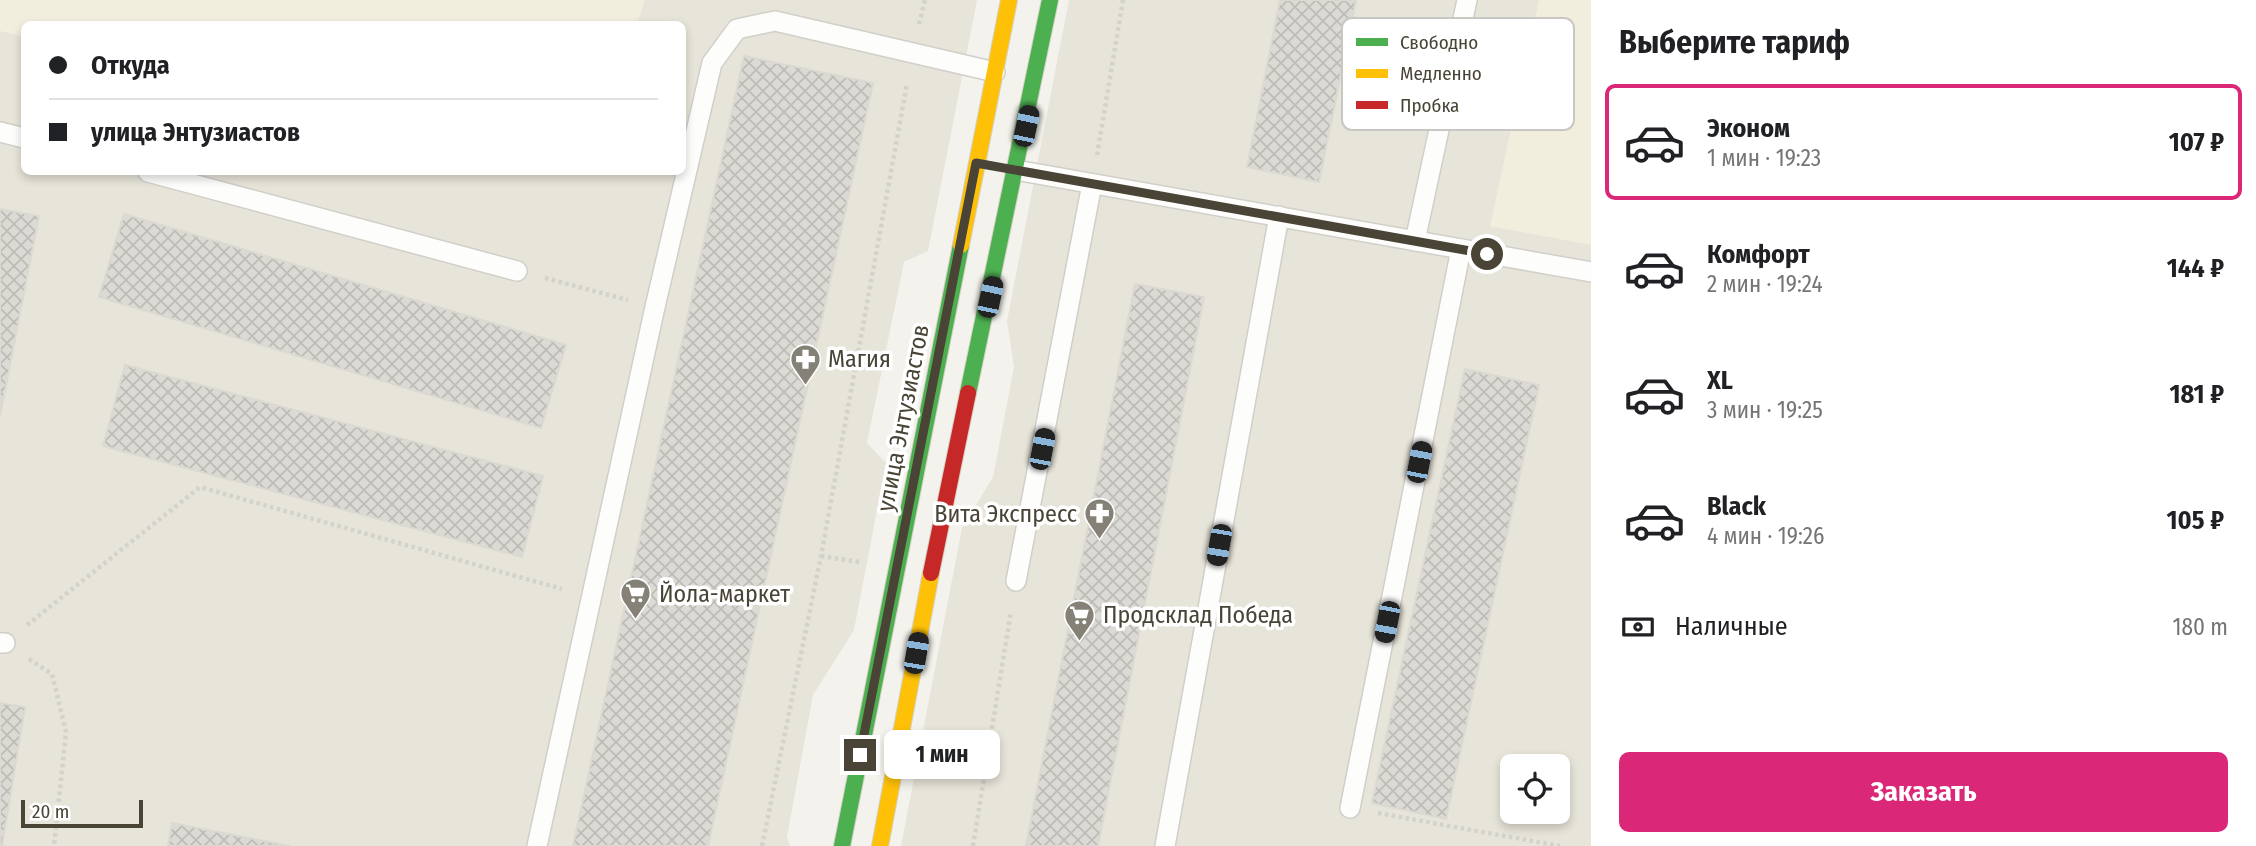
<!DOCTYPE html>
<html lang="ru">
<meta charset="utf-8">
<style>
body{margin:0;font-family:"Fira Sans Condensed",sans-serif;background:#f2f2f2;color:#202124;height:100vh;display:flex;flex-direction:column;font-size:26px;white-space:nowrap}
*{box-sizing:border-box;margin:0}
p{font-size:23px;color:#757577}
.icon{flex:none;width:38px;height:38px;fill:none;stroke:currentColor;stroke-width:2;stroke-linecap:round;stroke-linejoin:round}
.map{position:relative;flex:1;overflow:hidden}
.details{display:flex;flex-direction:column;background:#fff;width:665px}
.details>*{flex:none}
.guide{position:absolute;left:21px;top:21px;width:665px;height:154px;border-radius:10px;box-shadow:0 4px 10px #0003;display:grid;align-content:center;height:154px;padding:0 28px;background:#fff}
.fabs{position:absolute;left:1500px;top:754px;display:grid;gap:14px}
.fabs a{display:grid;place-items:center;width:70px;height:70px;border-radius:10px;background:#fff;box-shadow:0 4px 10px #0003;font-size:35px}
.scale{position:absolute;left:21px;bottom:18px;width:122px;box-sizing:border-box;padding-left:7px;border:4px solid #4a4436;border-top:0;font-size:19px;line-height:24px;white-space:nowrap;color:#4a4436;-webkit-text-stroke:5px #fff;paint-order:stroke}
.end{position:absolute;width:32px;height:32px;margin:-16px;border:9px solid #4a4436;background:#fff;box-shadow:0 0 0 4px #fff}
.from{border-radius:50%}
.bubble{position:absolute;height:49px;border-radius:10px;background:#fff;box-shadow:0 4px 10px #0003;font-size:23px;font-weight:700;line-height:49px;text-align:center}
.car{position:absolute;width:21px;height:42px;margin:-21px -10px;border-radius:9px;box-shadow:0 0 5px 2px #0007;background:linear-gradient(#222 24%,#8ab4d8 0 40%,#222 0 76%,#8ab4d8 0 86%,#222 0)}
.guide b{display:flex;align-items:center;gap:24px;height:66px;font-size:26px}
.guide b+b{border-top:2px solid #e0e0e0}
.guide i{width:18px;height:18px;background:#202124}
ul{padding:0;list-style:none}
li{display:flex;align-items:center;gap:21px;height:116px;margin:0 14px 10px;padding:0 14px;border:4px solid transparent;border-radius:10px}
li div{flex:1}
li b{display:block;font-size:26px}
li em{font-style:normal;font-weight:700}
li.selected{border-color:#db2777}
li>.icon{width:63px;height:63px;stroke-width:1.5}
h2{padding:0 28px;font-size:32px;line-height:84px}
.pay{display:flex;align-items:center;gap:18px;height:77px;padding:0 28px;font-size:26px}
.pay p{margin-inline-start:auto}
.action{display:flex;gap:14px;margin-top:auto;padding:14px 28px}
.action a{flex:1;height:80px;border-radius:10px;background:#db2777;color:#fff;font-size:28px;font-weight:700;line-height:80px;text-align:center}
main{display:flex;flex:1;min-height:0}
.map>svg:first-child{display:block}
</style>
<main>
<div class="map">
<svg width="1591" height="846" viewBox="0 0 1591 846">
<defs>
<pattern id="building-cross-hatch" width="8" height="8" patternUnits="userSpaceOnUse" patternTransform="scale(1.75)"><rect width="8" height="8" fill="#dcdad4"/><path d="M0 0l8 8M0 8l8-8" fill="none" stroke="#bebcb7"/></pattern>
</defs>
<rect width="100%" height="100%" fill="#f3f2ec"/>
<g fill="#e7e4d9" fill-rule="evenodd">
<path d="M0,0H977L928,251L904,262L867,443L886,463L854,630L813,695L787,837L790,846H0ZM24,24H682V172H24Z"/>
<path d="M1069,0H1591V846H901L962,528L993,477L1014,367L1007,321ZM1512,766H1558V812H1512Z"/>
</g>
<g fill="#f1eede">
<path d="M0,0H645L637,24H24V37L0,31Z"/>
<path d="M1539,0H1591V245L1490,226Z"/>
</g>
<g fill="url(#building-cross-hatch)" stroke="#dbd9d2" stroke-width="2">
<path d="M1280,0H1356L1319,182L1247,167Z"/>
<path d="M744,56L873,83L708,846H573Z"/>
<path d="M0,209L39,216L0,416Z"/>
<path d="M124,214L566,345L541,428L99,297Z"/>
<path d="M1135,284L1204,297L1098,846H1026Z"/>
<path d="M125,365L543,476L522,557L103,446Z"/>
<path d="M1465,369L1539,385L1446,819L1372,803Z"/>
<path d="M0,703L25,707L2,846H0Z"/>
<path d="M172,823L290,846H168Z"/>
</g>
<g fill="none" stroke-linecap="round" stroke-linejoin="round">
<defs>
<g id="lane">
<path d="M0,132L24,138"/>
<path d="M1016,170L1591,272"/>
<path d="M148,172L517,271"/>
<path d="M1415,241L1467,0"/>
<path d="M1016,581L1092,184"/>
<path d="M0,643H5"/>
<path d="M1350,808L1461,249"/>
<path d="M537,846L655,307L712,63L737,29L775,21L995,72"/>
<path d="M1165,846L1279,216"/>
</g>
<g id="fast">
<path d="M968,393L1050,0"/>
<path d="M842,846L961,245"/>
</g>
<g id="slow">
<path d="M961,245L1009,0"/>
<path d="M880,846L931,573"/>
</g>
<path id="jam" d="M931,573L968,393"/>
</defs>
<use href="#lane" stroke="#d1cfc9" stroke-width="22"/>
<use href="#fast" stroke="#d3d0c2" stroke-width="18"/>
<use href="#slow" stroke="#d3d0c2" stroke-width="18"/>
<use href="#jam" stroke="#d3d0c2" stroke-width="18"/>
<g stroke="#d3d2cb" stroke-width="4.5" stroke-dasharray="3.5 3.5" stroke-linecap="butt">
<path d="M919,24L925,0"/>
<path d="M1097,155L1123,0"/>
<path d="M545,278L628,300"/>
<path d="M821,556L859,562"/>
<path d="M27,625L200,487L562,589"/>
<path d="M29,659L52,674L66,732L54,846"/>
<path d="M1378,813L1560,846"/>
<path d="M762,846L821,556L907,84"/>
<path d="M973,846L1011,611"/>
</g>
<use href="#lane" stroke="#fdfdfc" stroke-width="19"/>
<use href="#fast" stroke="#4caf50" stroke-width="16"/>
<use href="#slow" stroke="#ffc107" stroke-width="16"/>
<use href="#jam" stroke="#c62828" stroke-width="16"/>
</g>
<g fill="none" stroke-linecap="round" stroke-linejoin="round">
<path stroke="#4a4436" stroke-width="9" d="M860,755L976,163L1487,254"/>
</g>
<defs>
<symbol id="pharmacy-pin" viewBox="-11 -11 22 30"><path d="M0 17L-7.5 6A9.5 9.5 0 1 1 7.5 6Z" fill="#858176" stroke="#fff"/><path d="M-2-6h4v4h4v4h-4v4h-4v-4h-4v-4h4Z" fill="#fff"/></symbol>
<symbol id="supermarket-pin" viewBox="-11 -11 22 30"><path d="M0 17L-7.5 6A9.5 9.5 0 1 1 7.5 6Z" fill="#858176" stroke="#fff"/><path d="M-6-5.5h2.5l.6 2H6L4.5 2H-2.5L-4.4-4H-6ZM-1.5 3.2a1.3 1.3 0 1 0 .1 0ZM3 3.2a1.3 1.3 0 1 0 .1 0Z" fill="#fff"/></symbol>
</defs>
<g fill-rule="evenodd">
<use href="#pharmacy-pin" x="788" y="342" width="35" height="47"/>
<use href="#pharmacy-pin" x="1082" y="496" width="35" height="47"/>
<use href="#supermarket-pin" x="618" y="576" width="35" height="47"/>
<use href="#supermarket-pin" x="1062" y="598" width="35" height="47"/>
</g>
<g text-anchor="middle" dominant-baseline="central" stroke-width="7" stroke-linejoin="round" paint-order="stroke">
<g font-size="24" fill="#4a4436" stroke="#fff" text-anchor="start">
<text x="828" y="359">Магия</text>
<text x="1077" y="514" text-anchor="end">Вита Экспресс</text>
<text x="659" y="594">Йола-маркет</text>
<text x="1103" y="615">Продсклад Победа</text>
</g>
<g font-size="24" fill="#4a4436" stroke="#fff">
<text transform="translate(903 418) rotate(-79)">улица Энтузиастов</text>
</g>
</g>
<rect x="1342" y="18" width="232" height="112" rx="10" fill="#fff" stroke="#c9c7c3" stroke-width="2"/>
<rect x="1356" y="38" width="32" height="8" fill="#4caf50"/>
<rect x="1356" y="69" width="32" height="9" fill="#ffc107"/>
<rect x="1356" y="101" width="32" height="8" fill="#c62828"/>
<g font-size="19" fill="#4a4436">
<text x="1400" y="49">Свободно</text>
<text x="1400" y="80">Медленно</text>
<text x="1400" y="112">Пробка</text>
</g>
</svg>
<div class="fabs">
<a><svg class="icon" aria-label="locate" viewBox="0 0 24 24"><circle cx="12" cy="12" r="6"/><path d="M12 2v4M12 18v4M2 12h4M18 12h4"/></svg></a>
</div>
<div class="scale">20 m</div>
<i class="end from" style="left:1487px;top:254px"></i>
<i class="end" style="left:860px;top:755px"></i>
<div class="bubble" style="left:884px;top:730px;width:116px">1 мин</div>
<i class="car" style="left:1026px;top:126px;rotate:12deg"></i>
<i class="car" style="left:990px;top:297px;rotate:12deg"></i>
<i class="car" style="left:1042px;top:449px;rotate:11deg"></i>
<i class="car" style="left:1419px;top:462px;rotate:11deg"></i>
<i class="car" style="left:1219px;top:545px;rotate:190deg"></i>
<i class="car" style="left:1387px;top:622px;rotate:191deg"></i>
<i class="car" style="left:916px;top:653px;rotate:10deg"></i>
<div class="guide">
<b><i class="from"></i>Откуда</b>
<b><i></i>улица Энтузиастов</b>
</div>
</div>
<section class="details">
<h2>Выберите тариф</h2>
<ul>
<li class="selected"><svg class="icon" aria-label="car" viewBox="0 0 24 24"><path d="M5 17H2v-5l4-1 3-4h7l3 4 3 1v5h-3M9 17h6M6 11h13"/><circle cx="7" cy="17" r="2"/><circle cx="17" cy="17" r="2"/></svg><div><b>Эконом</b><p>1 мин · 19:23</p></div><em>107 ₽</em></li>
<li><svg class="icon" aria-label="car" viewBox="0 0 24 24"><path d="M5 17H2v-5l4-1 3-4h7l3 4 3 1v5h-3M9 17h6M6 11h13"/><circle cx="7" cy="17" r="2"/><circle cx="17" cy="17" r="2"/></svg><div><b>Комфорт</b><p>2 мин · 19:24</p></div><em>144 ₽</em></li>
<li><svg class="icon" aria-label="car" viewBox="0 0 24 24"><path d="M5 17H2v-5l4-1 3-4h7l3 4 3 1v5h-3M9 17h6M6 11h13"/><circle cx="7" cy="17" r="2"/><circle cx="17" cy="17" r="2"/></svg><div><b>XL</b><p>3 мин · 19:25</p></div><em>181 ₽</em></li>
<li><svg class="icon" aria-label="car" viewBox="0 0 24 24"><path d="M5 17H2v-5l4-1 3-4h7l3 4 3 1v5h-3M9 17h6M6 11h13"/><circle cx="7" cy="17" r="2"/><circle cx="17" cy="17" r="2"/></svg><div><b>Black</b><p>4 мин · 19:26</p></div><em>105 ₽</em></li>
</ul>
<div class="pay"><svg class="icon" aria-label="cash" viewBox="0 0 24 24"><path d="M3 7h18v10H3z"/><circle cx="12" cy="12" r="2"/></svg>Наличные<p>180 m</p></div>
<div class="action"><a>Заказать</a></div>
</section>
</main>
